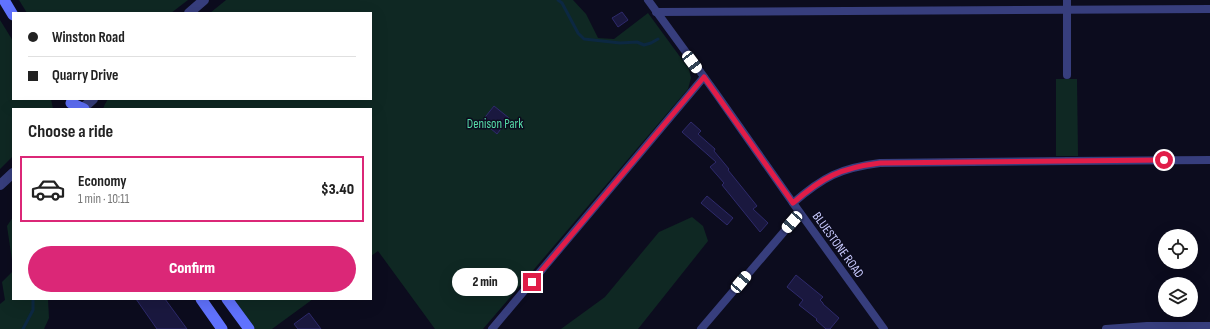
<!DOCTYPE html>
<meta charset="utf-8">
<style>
body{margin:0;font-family:"Sofia Sans Condensed",sans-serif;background:#f2f2f2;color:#222;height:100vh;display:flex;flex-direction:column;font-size:15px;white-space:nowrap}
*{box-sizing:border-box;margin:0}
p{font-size:13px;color:#767676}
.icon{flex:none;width:22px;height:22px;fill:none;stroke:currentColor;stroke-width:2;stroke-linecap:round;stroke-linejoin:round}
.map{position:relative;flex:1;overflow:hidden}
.drawer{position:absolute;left:12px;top:108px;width:360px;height:192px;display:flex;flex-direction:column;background:#fff;border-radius:0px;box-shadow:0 4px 16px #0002}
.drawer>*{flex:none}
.banner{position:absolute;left:12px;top:12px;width:360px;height:88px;border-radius:0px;box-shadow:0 4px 16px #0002;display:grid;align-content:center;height:88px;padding:0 16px;background:#fff}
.buttons{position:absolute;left:1158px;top:229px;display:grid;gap:8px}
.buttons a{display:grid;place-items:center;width:40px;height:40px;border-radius:50%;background:#fff;box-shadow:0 4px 16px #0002;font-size:20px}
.end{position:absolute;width:18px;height:18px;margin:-9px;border:5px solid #e11d48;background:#fff;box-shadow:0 0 0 2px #fff}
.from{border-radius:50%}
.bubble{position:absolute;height:28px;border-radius:14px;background:#fff;box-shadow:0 4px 16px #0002;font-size:13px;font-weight:800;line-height:28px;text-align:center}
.car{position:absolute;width:12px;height:24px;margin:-12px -6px;border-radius:5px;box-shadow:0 0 3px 1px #0007;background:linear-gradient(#fff 24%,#345 0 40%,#fff 0 76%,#345 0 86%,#fff 0)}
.banner b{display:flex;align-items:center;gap:14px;height:38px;font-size:15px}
.banner b+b{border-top:1px solid #e0e0e0}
.banner i{width:10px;height:10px;background:#222}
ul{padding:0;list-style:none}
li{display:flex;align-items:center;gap:12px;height:66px;margin:0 8px 6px;padding:0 8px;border:2px solid transparent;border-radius:0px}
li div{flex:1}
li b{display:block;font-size:15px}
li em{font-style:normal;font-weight:800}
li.current{border-color:#db2777}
li>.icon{width:36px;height:36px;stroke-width:1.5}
h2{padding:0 16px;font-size:18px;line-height:48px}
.action{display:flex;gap:8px;margin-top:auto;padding:8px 16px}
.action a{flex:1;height:46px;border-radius:24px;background:#db2777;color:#fff;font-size:16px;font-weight:800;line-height:46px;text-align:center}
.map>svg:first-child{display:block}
</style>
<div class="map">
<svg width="1210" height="329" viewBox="0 0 1210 329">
<rect width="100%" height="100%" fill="#0c0c1e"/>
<g fill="#0f2823">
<path d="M19,0H188L171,13H27Z"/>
<path d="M226,0H573L586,14L598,38L614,39L648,13L689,69L691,78L688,89L483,329H435L378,251L371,256V109H103L105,104L108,99H371V13H210Z"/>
<path d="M0,20L13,41V99H51L53,109H13V156L0,169Z"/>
<path d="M1056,79H1077L1078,156H1056Z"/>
<path d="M13,217V267L7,226Z"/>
<path d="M692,217L703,226L708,241L638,329H561L605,297L659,232Z"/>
<path d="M13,271V299H48L49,318L44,329H0V304L5,300L2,282Z"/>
<path d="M234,299H313L272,329H255Z"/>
</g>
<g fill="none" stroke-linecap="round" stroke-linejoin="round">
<g stroke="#0c2842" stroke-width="3">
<path d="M558,0L562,3L578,33L584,39L620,43L637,42L644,45L651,43L658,39"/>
<path d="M23,329L33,310V299"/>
</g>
</g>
<g fill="#1a183f" stroke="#2e2a6b">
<path d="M622,12L628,20L618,27L612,18Z"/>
<path d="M494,106L509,118L497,134L482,121Z"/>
<path d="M691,122L701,131L698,134L715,149L714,151L729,169L728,170L749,196L757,206L753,209L768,223L760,232L722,185L724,183L710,167L716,162L682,132Z"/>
<path d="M707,196L733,218L727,225L701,203Z"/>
<path d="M796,275L823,297L820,300L823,303V304L839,318L830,329H826L816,320L817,319L799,305L803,300L787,287Z"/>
<path d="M136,299H165L187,329H157Z"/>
<path d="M309,313L321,329H298L294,324Z"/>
</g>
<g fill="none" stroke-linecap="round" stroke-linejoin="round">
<g stroke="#373e7d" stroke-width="8">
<path d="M648,0L715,92L793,203L884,329"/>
<path d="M656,12L1210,9"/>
<path d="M1067,75V0"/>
<path d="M793,203C823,177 840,168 880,163L1069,161L1210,160"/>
<path d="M492,329L704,77"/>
<path d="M701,329L800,213"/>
<path d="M1106,329L1147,326H1210"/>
</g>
<g stroke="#373e7d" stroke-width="10">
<path d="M189,13L204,0"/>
<path d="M82,109L93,99"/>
<path d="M0,185L13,173"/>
</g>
<g stroke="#6072fe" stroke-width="11">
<path d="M4,0L13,15"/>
<path d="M71,103L84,109"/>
<path d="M201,299L222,329"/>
<path d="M227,299L249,329"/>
</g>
</g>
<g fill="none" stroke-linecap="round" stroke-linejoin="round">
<path stroke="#e11d48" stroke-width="5" d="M532,282L704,77L793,203C823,177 840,168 880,163L1164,160"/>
</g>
<g text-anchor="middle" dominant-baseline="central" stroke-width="3" stroke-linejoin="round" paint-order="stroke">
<g font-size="13" fill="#56dda9" stroke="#0c0c1e">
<text x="495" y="124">Denison Park</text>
</g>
<g font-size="13" fill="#c9caff" stroke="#0c0c1e">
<text transform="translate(838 245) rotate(54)">BLUESTONE ROAD</text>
</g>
</g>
</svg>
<div class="buttons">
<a><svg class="icon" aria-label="locate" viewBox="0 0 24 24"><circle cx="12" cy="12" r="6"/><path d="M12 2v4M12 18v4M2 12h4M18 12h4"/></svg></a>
<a><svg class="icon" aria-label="layers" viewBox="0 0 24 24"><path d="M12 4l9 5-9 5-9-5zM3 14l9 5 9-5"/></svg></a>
</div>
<i class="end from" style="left:1164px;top:160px"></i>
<i class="end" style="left:532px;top:282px"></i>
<div class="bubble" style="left:452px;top:268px;width:66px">2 min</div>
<i class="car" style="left:692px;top:62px;rotate:143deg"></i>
<i class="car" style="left:792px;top:222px;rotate:221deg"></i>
<i class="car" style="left:741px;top:282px;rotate:40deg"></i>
<div class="banner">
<b><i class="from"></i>Winston Road</b>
<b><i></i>Quarry Drive</b>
</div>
<section class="drawer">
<h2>Choose a ride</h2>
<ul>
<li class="current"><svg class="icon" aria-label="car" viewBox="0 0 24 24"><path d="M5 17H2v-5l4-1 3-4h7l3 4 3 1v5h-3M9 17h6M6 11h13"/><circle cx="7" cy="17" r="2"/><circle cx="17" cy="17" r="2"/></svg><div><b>Economy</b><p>1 min · 10:11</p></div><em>$3.40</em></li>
</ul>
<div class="action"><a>Confirm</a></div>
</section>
</div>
